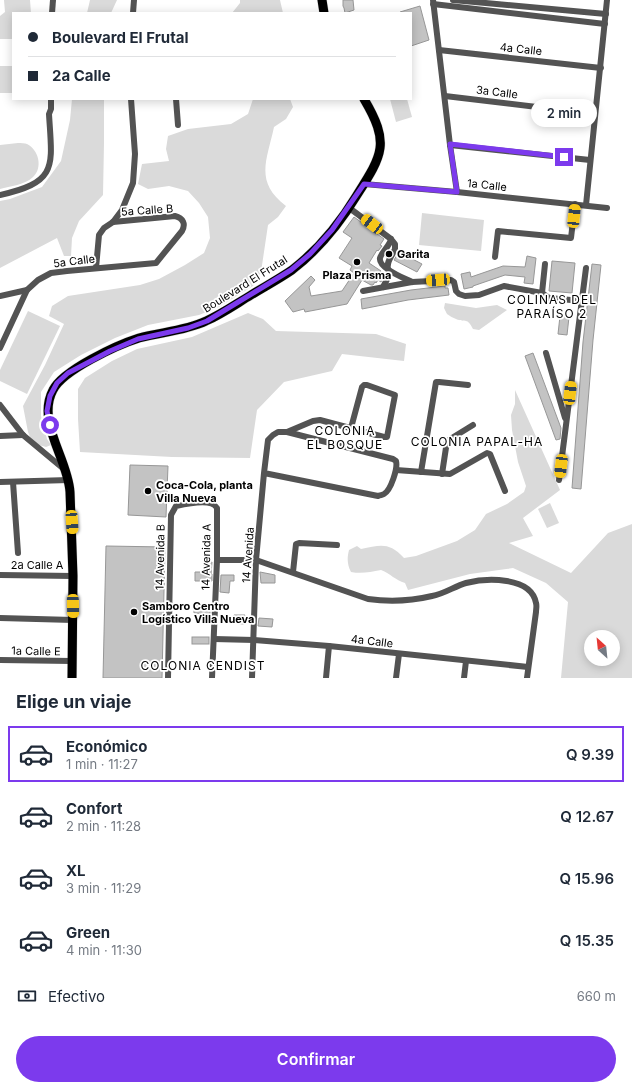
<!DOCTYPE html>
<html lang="es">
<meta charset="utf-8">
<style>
body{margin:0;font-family:Inter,sans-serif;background:#f6f6f7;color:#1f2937;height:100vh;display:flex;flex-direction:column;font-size:15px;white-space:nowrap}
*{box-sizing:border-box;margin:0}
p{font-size:13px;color:#747a83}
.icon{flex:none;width:22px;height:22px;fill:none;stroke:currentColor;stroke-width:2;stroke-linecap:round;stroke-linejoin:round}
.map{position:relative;height:678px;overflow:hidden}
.side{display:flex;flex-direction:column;background:#fff;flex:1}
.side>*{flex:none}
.top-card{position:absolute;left:12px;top:12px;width:400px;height:88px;border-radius:0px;box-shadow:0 2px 10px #0003;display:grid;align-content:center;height:88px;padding:0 16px;background:#fff}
.needle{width:26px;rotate:333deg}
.tools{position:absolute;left:584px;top:630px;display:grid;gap:8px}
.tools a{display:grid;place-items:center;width:36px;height:36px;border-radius:50%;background:#fff;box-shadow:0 2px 10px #0003;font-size:20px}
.end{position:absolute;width:18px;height:18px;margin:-9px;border:5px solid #7c3aed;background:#fff;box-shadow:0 0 0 2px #fff}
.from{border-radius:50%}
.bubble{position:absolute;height:28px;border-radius:14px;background:#fff;box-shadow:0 2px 10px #0003;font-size:13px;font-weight:600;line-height:28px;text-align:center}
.car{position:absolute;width:12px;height:24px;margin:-12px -6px;border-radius:5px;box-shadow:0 0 3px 1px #0007;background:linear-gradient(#f5c518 24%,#345 0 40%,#f5c518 0 76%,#345 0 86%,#f5c518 0)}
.top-card b{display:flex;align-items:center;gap:14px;height:38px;font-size:15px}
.top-card b+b{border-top:1px solid #e0e1e3}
.top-card i{width:10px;height:10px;background:#1f2937}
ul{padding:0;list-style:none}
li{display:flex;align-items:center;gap:12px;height:56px;margin:0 8px 6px;padding:0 8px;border:2px solid transparent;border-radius:0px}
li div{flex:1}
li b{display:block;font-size:15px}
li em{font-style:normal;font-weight:600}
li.on{border-color:#7c3aed}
li>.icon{width:36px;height:36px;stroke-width:1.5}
h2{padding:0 16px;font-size:18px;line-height:48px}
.pay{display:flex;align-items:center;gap:10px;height:44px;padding:0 16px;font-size:15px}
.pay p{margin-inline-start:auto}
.button{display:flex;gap:8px;margin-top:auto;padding:8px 16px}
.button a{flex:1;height:46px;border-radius:24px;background:#7c3aed;color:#fff;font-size:16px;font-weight:600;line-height:46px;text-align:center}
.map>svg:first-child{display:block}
</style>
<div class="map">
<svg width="632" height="678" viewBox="0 0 632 678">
<rect width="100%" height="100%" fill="#fff"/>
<g fill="#dadada" fill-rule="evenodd">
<path d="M4,0H30L31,13H13V39H0V16L5,12Z"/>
<path d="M90,0H117L111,13H87Z"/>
<path d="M240,0H280L283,13H232L240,3Z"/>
<rect x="0" y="66" width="13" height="27"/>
<path d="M72,99H104V143L103,195L79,221L72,238L71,256H64L57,238L0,268V201L10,199L42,187L61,161L70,120Z"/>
<path d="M253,99H290L293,107L286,119L274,127C267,160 254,182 286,206L278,217L268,225L261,272L253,286L219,307L199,315L148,325L115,338L81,355L54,372L41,392V416L47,439L51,445L46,447L39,445L30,437L28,432L23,406L45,365L64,324L49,316L52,306L68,296L140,285L159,279L185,265L204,253L210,238L208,217L199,203L188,191L169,186L148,189L138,184L142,164L169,161L166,149L168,136L188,129L231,124L248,114Z"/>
<path d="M390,99H407L412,117L396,122Z"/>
<path d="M18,143C21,143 25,143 27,144C39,150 43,168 33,177C25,185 10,186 0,189V145Z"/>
<path d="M422,213L484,220L481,251L419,245Z"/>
<path d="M445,303L476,308L497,305L507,310L479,330L473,329C467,317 466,323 456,319C453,318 450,316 447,314L444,308Z"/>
<path d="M28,311L60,326L27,394L0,381V370Z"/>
<path d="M248,313L263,319L276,331L376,334L406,344L404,361L342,354L332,371L284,382L257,410L250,458L172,457L80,452L78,419V389L85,378L112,361L137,349L192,337Z"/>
<path d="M515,390L560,490L523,518L533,536L509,543L571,573L608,533L632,524V678H561L568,602L546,583L513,568L470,574L408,590L405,583C395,580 391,574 381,570C370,572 362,574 351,572C347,564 347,558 349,550L357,546L361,549C381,545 389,542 404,558L416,556L457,541L475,530L486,514L507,504L524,492L526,486L518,462L512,430L511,415L515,404ZM591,637H613V659H591Z"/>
<path d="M550,503L559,523L547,528L538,509Z"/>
</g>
<g fill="#c3c3c3" stroke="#979797">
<path d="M343,0H353L354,10L345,13L344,8L343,6Z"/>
<path d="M420,6L429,40L411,46V13H401L400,12Z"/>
<path d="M354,217L384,239L380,245L382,246L378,251L377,250L369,263L381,271L380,273L384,275L381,282L378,280L376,283L375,282L373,285H371L362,280L347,304L305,312L304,309L293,312L285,301L311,276L315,280L309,287L311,296L342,291L354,273L350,270L352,266L339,258L352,238L343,232Z"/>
<path d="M399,252L422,264L417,272L394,260Z"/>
<path d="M527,256L536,258L533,284L524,283L525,277L505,275L473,286V287L464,289L461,274L470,272L471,277L503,266L525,267Z"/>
<path d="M552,261L575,263L572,293L549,291Z"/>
<path d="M592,264L601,265L593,340L581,489L572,488L583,342Z"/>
<path d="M445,286V288H448L449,295L408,300L362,309L361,299L411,290Z"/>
<path d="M560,316L569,317L567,335L558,334Z"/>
<path d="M533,353L561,428L560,439L556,440L525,356Z"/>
<path d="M130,465L168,466L166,517L128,515Z"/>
<path d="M106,546L165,547L162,678H103Z"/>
<path d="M204,561L212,562L211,574H212V581H195V572H203Z"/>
<path d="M260,572L275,575V583H261Z"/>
<path d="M221,575H234V581H230L229,593L220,592Z"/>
<path d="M194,605H210V614L194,613Z"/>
<path d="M234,615H245L244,624L233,623Z"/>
<path d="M259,618L273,619L272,627L258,626Z"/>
<rect x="192" y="637" width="17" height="7"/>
</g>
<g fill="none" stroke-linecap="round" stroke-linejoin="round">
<defs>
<g id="primary">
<path d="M322,0L324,13"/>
<path d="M72,678L73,576L70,492C68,459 36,422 53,390C63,370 117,345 139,338C161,332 185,331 206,321C222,314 236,304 251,295C264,287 279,279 292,270C318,250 340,223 357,195C383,154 390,143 364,99"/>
</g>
</defs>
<use href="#primary" stroke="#dbdbdb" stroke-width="10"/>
<g stroke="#535353" stroke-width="6">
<path d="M433,0L450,145L457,192"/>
<path d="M453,0L606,14"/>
<path d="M433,4L605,24"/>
<path d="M52,13L53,0"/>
<path d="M133,13L134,0"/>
<path d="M439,50L601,68"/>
<path d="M445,96L595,114"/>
<path d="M176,99L178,125"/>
<path d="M450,145L590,160"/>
<path d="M364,184L457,192L607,208"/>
<path d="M0,195C59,182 52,166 49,114L51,109V99"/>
<path d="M586,205L607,0"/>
<path d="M348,207L391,239L395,244V249C393,255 386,261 388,269"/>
<path d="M391,239C390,246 382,251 380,258C378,268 404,278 412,282"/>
<path d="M495,257L498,231L571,238L575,204"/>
<path d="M96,268L99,235L104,228L113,222L122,210L133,183L135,154L131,99"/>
<path d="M383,287L391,272"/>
<path d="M363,291L412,282L451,280L454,282L456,291L459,294L465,296L479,295L504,286L542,293L549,298L582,301"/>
<path d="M542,293L545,264"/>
<path d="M0,296L27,290L38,280L51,273L67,271L156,263L182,231C186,224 183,218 175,216L113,222"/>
<path d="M0,348L27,290"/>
<path d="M546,353L565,418"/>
<path d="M0,405L23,435L65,470"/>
<path d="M287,432L313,421L320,420L384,437H387L395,395L367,385H364L362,387L351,428"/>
<path d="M0,436L23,435"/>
<path d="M396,470L450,474L487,453L490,454L505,491"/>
<path d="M421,472L436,382H439L468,385"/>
<path d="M442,474L447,441L473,425"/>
<path d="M559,480L586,268"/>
<path d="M0,482L69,480"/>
<path d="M13,482L18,553"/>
<path d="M217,560H256L368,599C389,602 411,601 432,596C444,594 455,586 466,583C486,578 531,576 536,603C537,606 536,609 536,612L527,678"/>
<path d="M293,572L296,544L299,543L337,545"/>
<path d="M0,575L73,576"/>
<path d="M0,618L73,620"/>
<path d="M214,639L254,640L329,646L528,667"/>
<path d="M0,660L72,661"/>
<path d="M168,678L171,515L176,506C185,504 212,498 217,508V560L212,678"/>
<path d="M252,678L256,560L264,473L268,440L273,435L278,432H287L393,459L396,461C398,468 391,490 384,494C383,495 380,495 378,496L264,473"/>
<path d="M326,678L329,646"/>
<path d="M396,678L399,654"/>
<path d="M464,678L466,661"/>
</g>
<use href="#primary" stroke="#000" stroke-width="9"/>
</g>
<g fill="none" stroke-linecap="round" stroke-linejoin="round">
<path stroke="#7c3aed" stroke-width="5" d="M50,425L47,411L50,396L57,383L68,373L110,351L138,339L188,328L207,321L291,270L310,254L332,230L364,184L457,192L450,144L564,157"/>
</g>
<g fill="#000" stroke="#fff" stroke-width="1.5">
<circle cx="389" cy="254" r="4"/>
<circle cx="357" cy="262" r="4"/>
<circle cx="148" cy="491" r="4"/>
<circle cx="134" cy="612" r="4"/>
</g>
<g text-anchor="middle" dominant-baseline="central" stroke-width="3.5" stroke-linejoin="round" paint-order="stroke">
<g font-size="11" fill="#000" stroke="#fff">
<text transform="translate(521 49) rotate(6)">4a Calle</text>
<text transform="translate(497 92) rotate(7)">3a Calle</text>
<text transform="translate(487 185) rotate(6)">1a Calle</text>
<text transform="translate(147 210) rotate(-4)">5a Calle B</text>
<text transform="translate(74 261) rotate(-7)">5a Calle</text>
<text transform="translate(245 284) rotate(-32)">Boulevard El Frutal</text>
<text transform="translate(248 555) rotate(-86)">14 Avenida</text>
<text transform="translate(160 557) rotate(-89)">14 Avenida B</text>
<text transform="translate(206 557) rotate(-89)">14 Avenida A</text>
<text x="37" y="565">2a Calle A</text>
<text transform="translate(372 641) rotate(7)">4a Calle</text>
<text transform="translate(36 651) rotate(1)">1a Calle E</text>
</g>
<g font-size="11" font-weight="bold" fill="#000" stroke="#fff" text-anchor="start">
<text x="397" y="254">Garita</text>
<text x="357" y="275" text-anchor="middle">Plaza Prisma</text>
<text x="156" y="485">Coca-Cola, planta<tspan x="156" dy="13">Villa Nueva</tspan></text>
<text x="142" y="606">Samboro Centro<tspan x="142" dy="13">Logístico Villa Nueva</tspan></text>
</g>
<g font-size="12" letter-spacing="1" fill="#000" stroke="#fff">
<text x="552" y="299">COLINAS DEL<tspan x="552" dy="14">PARAÍSO 2</tspan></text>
<text x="345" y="430">COLONIA<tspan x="345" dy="14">EL BOSQUE</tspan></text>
<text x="477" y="441">COLONIA PAPAL-HA</text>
<text x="203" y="665">COLONIA CENDIST</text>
</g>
</g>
</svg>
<div class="tools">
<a><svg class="needle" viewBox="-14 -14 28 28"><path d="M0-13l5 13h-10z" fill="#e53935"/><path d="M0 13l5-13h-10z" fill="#747a83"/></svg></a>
</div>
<i class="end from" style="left:50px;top:425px"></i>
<i class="end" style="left:564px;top:157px"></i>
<div class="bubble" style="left:531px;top:99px;width:66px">2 min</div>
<i class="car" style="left:574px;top:216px;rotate:6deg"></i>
<i class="car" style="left:372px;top:224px;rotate:307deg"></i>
<i class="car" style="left:438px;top:280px;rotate:266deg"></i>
<i class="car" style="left:570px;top:393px;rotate:7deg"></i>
<i class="car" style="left:561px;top:466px;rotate:187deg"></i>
<i class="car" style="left:72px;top:522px;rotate:176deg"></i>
<i class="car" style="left:73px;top:606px;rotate:179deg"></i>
<div class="top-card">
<b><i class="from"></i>Boulevard El Frutal</b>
<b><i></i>2a Calle</b>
</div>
</div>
<section class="side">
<h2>Elige un viaje</h2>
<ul>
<li class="on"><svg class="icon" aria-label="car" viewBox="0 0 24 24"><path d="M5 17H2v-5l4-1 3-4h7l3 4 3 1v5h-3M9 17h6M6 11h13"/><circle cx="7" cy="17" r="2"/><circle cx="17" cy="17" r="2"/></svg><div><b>Económico</b><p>1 min · 11:27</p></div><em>Q 9.39</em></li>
<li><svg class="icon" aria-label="car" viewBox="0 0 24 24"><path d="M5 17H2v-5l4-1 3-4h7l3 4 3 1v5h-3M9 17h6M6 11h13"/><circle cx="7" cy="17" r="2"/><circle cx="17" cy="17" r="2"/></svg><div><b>Confort</b><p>2 min · 11:28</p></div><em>Q 12.67</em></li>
<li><svg class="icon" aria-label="car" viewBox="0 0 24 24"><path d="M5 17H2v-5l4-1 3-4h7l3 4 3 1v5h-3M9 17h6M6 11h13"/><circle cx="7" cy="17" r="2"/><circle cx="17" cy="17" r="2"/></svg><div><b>XL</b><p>3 min · 11:29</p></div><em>Q 15.96</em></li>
<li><svg class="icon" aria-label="car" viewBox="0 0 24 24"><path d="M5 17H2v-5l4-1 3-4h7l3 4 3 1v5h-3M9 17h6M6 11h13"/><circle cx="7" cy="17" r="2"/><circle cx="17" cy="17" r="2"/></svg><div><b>Green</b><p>4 min · 11:30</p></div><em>Q 15.35</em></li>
</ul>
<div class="pay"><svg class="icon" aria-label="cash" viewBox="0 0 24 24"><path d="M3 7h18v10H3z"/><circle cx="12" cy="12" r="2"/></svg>Efectivo<p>660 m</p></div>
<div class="button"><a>Confirmar</a></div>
</section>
